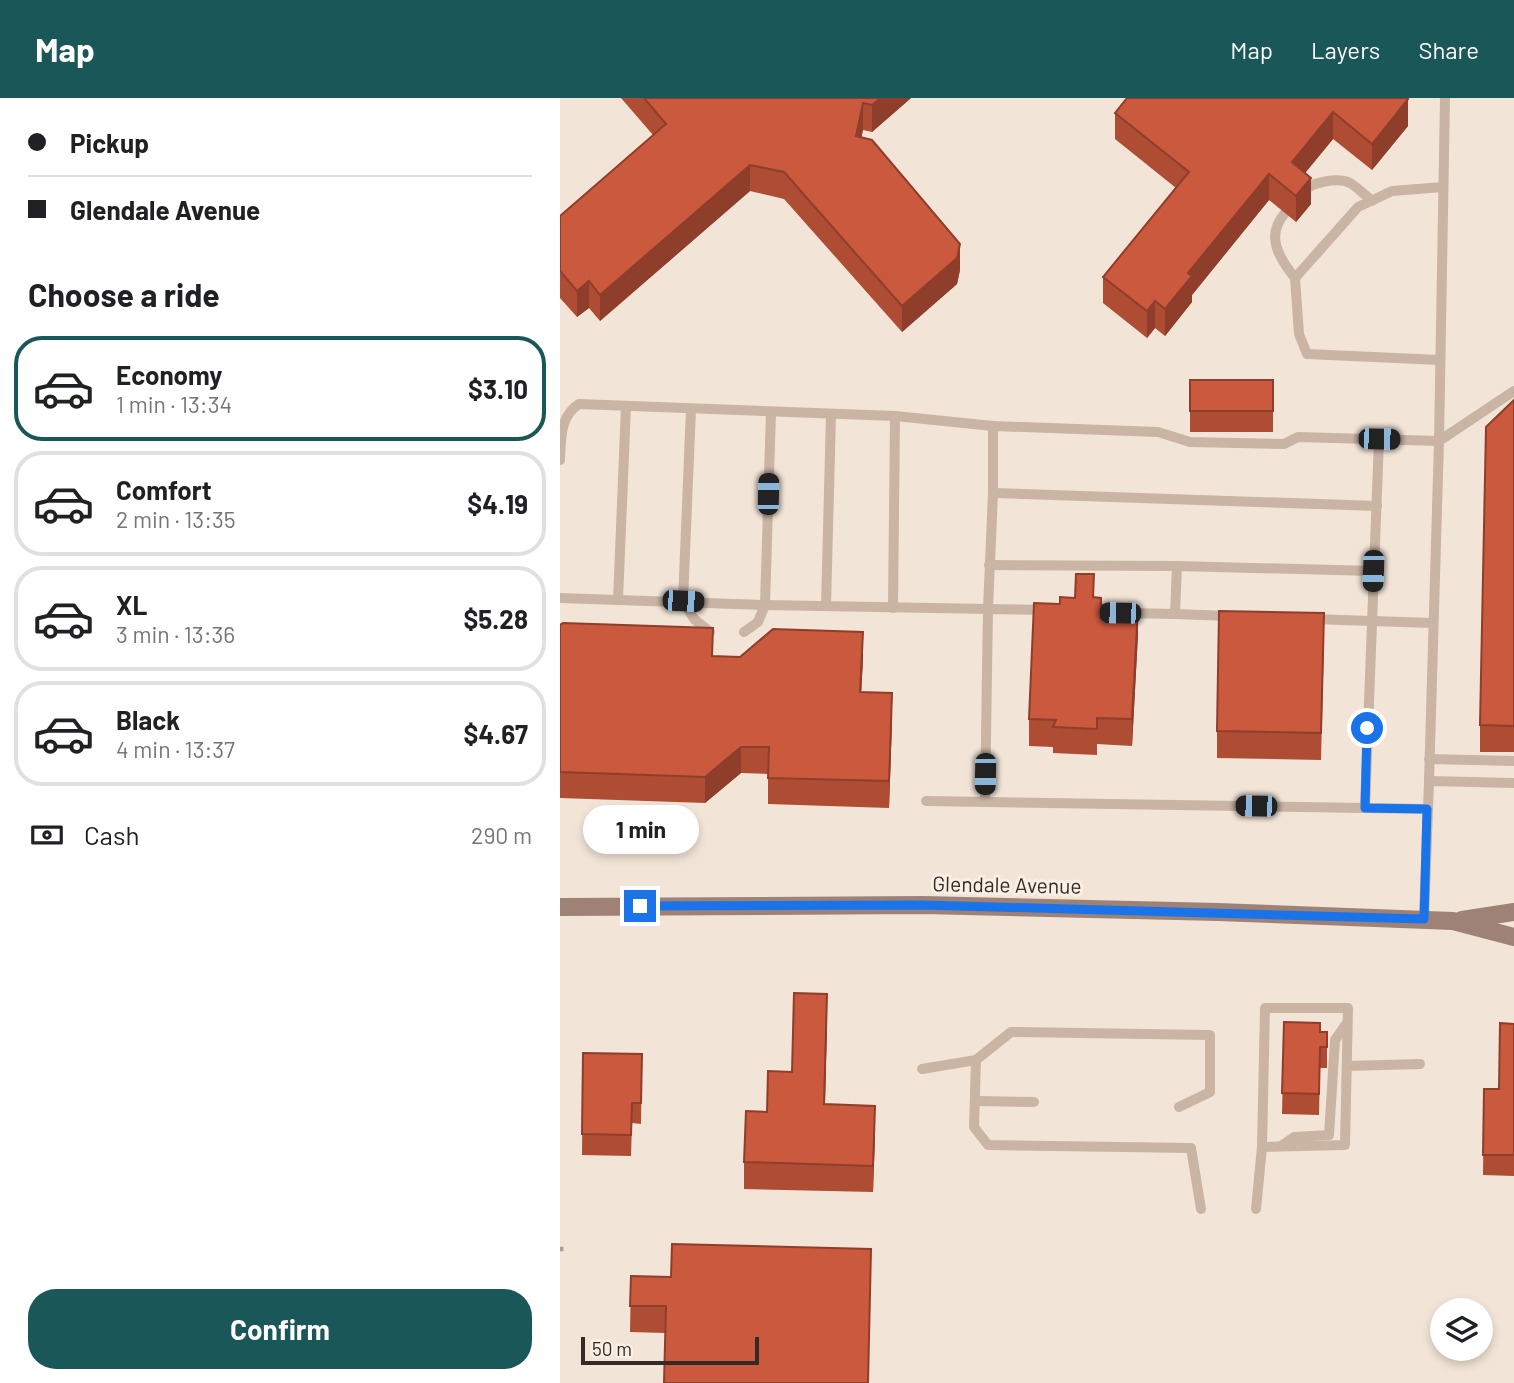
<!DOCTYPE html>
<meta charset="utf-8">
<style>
body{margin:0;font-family:Barlow,sans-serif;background:#f6f6f6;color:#202124;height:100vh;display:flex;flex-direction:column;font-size:26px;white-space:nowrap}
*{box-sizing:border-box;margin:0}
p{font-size:23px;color:#757577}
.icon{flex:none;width:38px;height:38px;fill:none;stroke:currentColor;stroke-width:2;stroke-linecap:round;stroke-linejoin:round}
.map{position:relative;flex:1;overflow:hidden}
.panel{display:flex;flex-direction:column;background:#fff;width:560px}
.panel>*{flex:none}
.guide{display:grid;align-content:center;height:154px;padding:0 28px;background:#fff}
.buttons{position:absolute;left:870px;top:1200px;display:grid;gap:14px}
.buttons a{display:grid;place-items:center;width:63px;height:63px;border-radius:50%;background:#fff;box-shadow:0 4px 10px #0003;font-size:35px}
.scale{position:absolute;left:21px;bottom:18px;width:178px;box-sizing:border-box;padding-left:7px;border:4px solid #352a26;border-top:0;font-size:19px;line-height:24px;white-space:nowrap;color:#352a26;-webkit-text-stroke:5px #faefe4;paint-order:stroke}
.end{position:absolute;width:32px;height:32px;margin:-16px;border:9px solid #1a73e8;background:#fff;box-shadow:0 0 0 4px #fff}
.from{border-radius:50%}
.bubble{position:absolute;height:49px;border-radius:24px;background:#fff;box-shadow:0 4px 10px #0003;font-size:23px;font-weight:700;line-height:49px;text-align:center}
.car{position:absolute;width:21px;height:42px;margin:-21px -10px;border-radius:9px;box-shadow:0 0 5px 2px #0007;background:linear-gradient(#222 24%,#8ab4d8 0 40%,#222 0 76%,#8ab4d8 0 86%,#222 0)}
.guide b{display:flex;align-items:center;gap:24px;height:66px;font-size:26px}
.guide b+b{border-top:2px solid #e0e0e0}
.guide i{width:18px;height:18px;background:#202124}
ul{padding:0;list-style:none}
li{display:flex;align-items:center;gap:21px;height:105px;margin:0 14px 10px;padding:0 14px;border:4px solid #e0e0e0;border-radius:28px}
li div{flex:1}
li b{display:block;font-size:26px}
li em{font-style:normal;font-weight:700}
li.on{border-color:#1a5758}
li>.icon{width:63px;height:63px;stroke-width:1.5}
h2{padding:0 28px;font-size:32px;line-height:84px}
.pay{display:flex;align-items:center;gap:18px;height:77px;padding:0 28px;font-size:26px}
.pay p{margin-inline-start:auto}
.action{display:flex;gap:14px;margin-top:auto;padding:14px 28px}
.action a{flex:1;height:80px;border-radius:28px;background:#1a5758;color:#fff;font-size:28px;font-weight:700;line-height:80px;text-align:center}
header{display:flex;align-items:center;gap:42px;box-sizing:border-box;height:98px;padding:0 35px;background:#1a5758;color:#fff}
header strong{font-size:33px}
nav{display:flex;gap:38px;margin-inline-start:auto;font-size:24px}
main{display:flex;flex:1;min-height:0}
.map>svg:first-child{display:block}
</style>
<header>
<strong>Map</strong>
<nav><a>Map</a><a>Layers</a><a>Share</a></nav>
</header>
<main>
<section class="panel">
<div class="guide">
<b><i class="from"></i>Pickup</b>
<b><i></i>Glendale Avenue</b>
</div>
<h2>Choose a ride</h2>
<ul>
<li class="on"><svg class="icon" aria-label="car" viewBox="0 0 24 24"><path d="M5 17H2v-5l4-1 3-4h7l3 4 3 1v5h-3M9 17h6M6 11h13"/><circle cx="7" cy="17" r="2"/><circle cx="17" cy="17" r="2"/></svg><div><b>Economy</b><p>1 min · 13:34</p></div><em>$3.10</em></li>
<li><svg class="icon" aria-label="car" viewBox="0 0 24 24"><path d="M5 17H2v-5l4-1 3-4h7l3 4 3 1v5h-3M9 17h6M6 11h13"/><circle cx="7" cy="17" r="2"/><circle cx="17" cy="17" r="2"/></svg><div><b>Comfort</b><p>2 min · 13:35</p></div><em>$4.19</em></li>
<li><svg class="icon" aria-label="car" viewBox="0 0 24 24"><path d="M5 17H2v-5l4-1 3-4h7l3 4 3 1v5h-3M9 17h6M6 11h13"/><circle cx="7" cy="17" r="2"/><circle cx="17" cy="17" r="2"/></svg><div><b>XL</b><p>3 min · 13:36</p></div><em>$5.28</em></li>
<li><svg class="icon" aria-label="car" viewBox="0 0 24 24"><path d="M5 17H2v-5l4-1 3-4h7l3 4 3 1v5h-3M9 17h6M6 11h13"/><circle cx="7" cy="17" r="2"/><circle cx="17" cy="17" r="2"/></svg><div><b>Black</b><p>4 min · 13:37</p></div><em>$4.67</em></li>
</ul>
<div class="pay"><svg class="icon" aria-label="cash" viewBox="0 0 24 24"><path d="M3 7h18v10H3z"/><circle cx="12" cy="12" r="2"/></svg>Cash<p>290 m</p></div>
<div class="action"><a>Confirm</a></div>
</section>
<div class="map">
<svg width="954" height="1285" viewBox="0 0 954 1285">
<rect width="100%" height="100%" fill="#f2e5d8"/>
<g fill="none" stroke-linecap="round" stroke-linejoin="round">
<path stroke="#b69d8e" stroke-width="4.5" stroke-dasharray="3.5 3.5" stroke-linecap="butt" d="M0,1151H4"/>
<g stroke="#cab4a4" stroke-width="10">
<path d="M743,94C751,84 778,79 790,85C797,89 805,97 812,103"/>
<path d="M725,115C705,138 719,160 735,180"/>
<path d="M880,262L747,256L739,236L735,180L798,109L832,93L883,89"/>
<path d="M131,311L123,503L134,521L150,534"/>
<path d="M0,362C1,340 0,318 19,306L335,318L433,328L598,334L630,344L724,346L738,339L879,343L885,0"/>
<path d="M433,395L817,408"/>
<path d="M429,467L617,468L615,516L670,518"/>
<path d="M617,468L813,473"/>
<path d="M0,500L205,507L428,511L433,395V328"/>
<path d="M58,502L66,308"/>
<path d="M266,508L271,316"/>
<path d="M333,510L335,318"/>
<path d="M567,515L615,516"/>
<path d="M751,521L873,525"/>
<path d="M184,534L198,524L205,507L211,314"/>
<path d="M869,661L954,663"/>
<path d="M869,683L879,343L954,293"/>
<path d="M366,703L867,711"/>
<path d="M425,704L428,511L487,512"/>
<path d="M805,710L819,341"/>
<path d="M864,821L869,683L954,685"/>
<path d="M416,962L414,1029L428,1047L631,1050L641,1111"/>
<path d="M787,968L860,966"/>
<path d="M362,971L416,962L451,934L650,937V994L619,1009"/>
<path d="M416,1003L474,1004"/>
<path d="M721,1048L734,1039L769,1037L775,942L787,925"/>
<path d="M696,1111L702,1049L705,910H788L785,1047L702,1049"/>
</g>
<g stroke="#9e8275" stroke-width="18">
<path d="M0,809L363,807L658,814L893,823L954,839"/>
<path d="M902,822L954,814"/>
</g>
</g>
<g fill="#af4d34">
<path d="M61,0H351L312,34L303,32L301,40L400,172L397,186L342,234L224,101L190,93L40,223L29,210L17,219L0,200V118L93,37Z"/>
<path d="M846,0L848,28L812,72L773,41L745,75L751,106L736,124L709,102L632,197V204L605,238L595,230L587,240L543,205V179L616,90L555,41V15Z"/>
<rect x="630" y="282" width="83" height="52"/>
<path d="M954,302V654H920V627Z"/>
<path d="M534,499L541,508L578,536L572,648L537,646V657L493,655V649L469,648V621L515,500Z"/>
<path d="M0,527L153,558L303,560L301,594L332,621L329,710L208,706V676L181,675L145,705L0,700Z"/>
<path d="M764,542L761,662L657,660V633Z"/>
<path d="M267,923L265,1006L315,1034L313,1094L184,1091V1064L207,1014L232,974Z"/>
<path d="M724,924L760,934H767V970H760L759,1017L722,1016Z"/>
<path d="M954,926V1078L923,1077L924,991H939Z"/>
<path d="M23,955L82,956L81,1026L72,1025L71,1058L22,1057Z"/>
<path d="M311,1177L105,1235L70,1234L71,1178L111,1179Z"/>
</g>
<g fill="#8e3e2b">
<path d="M321,0H351L312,34V7Z"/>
<path d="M848,1V28L812,72V46Z"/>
<path d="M303,5V32L296,65V38Z"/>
<path d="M773,14V41L732,91V64Z"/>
<path d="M190,67V93L40,223V197Z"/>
<path d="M709,76V102L632,197V204L605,238V211L628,175Z"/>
<path d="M751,80V106L736,124V98Z"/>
<path d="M400,146V172L397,186L342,234V208Z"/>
<path d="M29,183V210L17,219V193Z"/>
<path d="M595,203V230L587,240V213Z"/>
<path d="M578,509V536L572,648V621Z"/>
<path d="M303,534V560L300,620V594Z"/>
<path d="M332,595V621L329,710V683Z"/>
<path d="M181,649V675L145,705V679Z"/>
<path d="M267,896V923L264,1033V1006Z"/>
<path d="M315,1008V1034L313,1094V1068Z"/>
</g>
<g fill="#cb593d" stroke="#8e3e2b" stroke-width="2">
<path d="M84,0H321L312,7L303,5L296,38L312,42L400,146L397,160L342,208L224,74L190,67L40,197L29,183L17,193L0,173V118L106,26Z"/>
<path d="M567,0H846L848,1L812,46L773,14L732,64L751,80L736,98L709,76L628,175L632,178L605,211L595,203L587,213L543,179L629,74L555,15Z"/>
<rect x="630" y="282" width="83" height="31"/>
<path d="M954,302V628L920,627L926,329Z"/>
<path d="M516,476H534L533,499L541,500V507L578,509L572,621L537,620V631L493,629L496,622L469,621L474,505L500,506V499L515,500Z"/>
<path d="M659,513L764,515L761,635L657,633Z"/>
<path d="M3,525L153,530L152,558L180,559L213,531L303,534L300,594L332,595L329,683L208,680L209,649H181L145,679L0,674V527Z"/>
<path d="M234,895L267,896L264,1006L315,1008L313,1068L184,1064L186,1013L207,1014L208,973L232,974Z"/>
<path d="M724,924L760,925V934H767V949H760L759,996L722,995Z"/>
<path d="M940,925L954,926V1057H923L924,991H939Z"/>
<path d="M23,955L82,956L81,1005H72L71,1037L22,1036Z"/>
<path d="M112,1146L311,1151L308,1285H104L106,1208H70L71,1178L111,1179Z"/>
</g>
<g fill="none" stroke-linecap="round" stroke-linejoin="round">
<path stroke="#1a73e8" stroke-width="9" d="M80,808L363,807L864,821L867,711L805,710L807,630"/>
</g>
<g text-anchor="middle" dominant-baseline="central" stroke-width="6" stroke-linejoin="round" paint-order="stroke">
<g font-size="21" fill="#352a26" stroke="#faefe4">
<text transform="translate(447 786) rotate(1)">Glendale Avenue</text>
</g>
</g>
</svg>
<div class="buttons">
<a><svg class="icon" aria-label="layers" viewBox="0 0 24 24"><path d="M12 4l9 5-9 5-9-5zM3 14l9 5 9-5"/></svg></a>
</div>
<div class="scale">50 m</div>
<i class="end from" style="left:807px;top:630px"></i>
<i class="end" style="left:80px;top:808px"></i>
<div class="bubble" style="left:23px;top:707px;width:116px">1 min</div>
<i class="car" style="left:819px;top:341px;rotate:91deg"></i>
<i class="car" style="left:208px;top:396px;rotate:1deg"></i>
<i class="car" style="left:813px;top:473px;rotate:182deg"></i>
<i class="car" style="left:123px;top:503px;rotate:93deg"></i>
<i class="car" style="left:560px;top:515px;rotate:271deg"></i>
<i class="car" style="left:425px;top:676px;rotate:181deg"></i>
<i class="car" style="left:696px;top:708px;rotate:271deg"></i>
</div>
</main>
